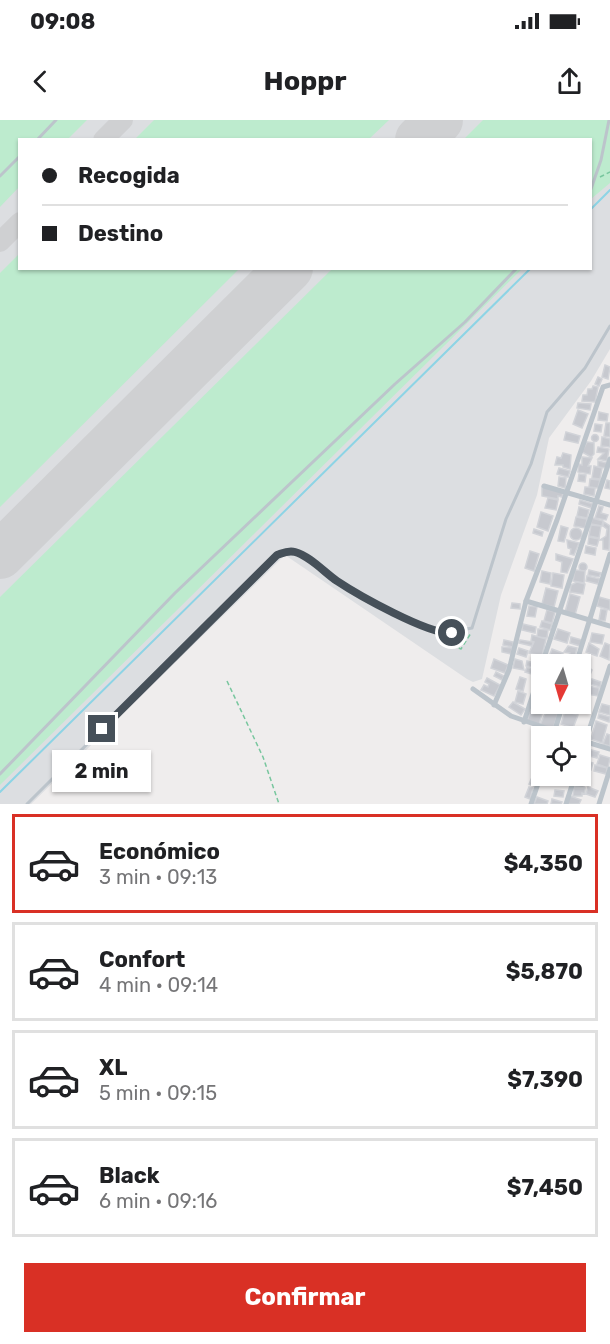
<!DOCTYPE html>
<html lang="es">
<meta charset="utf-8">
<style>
body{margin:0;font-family:Rubik,sans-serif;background:#f2f2f2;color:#202124;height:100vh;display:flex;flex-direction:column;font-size:22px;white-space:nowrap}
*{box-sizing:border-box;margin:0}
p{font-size:20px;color:#757577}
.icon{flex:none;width:33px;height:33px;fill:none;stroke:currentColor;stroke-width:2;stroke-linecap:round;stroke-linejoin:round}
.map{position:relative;height:684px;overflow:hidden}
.details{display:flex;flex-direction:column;background:#fff;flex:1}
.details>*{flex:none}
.hud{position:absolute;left:18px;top:18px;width:574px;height:132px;border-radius:0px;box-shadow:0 2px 4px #0004;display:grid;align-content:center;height:132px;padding:0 24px;background:#fff}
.needle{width:39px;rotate:185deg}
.tools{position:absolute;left:531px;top:534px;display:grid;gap:12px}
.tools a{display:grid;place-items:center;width:60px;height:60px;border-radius:0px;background:#fff;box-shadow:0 2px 4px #0004;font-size:30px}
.end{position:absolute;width:27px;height:27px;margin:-14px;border:8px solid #465059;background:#fff;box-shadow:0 0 0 3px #fff}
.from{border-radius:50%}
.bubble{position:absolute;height:42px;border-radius:0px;background:#fff;box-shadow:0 2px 4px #0004;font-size:20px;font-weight:700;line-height:42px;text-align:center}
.hud b{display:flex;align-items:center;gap:21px;height:57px;font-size:22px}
.hud b+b{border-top:2px solid #e0e0e0}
.hud i{width:15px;height:15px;background:#202124}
ul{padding:10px 0 0;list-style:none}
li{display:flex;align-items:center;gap:18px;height:99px;margin:0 12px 9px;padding:0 12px;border:3px solid #e0e0e0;border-radius:0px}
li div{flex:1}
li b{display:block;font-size:22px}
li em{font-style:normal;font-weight:700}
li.on{border-color:#d93025}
li>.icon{width:54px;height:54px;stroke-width:1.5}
.button{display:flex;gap:12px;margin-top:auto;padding:12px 24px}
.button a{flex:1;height:69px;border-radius:0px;background:#d93025;color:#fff;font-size:24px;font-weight:700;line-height:69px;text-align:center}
.status{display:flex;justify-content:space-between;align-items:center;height:42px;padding:0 30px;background:#fff;direction:ltr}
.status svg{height:16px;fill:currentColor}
header{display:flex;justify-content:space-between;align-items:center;height:78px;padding:0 24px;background:#fff;font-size:27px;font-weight:700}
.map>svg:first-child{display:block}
</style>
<div class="status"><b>09:08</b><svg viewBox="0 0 49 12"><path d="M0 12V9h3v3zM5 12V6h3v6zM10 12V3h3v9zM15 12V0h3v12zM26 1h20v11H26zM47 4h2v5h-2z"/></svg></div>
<header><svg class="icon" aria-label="back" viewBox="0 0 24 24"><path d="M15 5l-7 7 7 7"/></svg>Hoppr<svg class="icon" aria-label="share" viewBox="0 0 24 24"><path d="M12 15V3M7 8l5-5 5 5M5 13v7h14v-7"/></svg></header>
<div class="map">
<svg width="610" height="684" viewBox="0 0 610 684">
<rect width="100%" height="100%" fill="#efeded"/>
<path fill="#dcdee1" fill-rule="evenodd" d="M0,0H610V229L591,261L549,318L537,375L501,475L482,559L473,562L467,559L285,435L31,684H0ZM20,20H591V148H20Z"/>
<g fill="#bdebce">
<path d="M0,0H87L68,19L20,20L19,67L0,87Z"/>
<path d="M154,0H389L369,19H135Z"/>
<path d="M483,0H610V63L591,79V20H463Z"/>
<path d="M19,134L20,148L239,149L0,387V153Z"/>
<path d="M332,149H522L0,665V477Z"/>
</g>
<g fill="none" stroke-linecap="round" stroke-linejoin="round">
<g stroke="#8dd4e5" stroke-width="2">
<path d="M591,89L610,70"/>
<path d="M0,672L531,148"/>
</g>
<g stroke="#cfd0d2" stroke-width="20">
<path d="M103,20L123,0"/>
<path d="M0,122L20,102"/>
</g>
<g stroke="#cfd0d2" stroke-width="48">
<path d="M419,20L439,0"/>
<path d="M0,435L289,148"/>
</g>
</g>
<g fill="#c7c9cf" stroke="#d1d3d8" stroke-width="1.5">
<path d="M605,245L610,247L608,259L602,257Z"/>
<path d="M598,257L602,259L599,266L595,264Z"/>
<path d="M593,266L598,267L595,282L582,281L583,275H587L588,269H592Z"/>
<path d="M578,283L591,284L590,290L577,288Z"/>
<path d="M578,290L588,294L582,308L573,304Z"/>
<path d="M599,292L608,294L607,301L598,300Z"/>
<path d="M606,303H610V317L604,316Z"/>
<path d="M595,304L602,305L601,312L594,311Z"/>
<path d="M566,312L580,316L578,323L564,320Z"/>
<circle cx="595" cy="318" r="3.5"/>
<path d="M602,317L610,319V327L601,326Z"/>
<path d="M587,322L594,323V334L591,337L582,332Z"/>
<path d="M598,327L609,329L607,341L598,339L604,333L597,332Z"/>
<path d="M563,333L571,335L570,349L563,347V345H555L557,337L561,338Z"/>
<path d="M582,337L592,338L588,346H591L590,354L578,352L579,344L582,345Z"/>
<path d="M598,341L607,343L606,348L598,347Z"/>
<path d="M594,346L602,348L600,359L592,358Z"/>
<path d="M559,348L570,351L568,357L557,354Z"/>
<path d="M579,354L586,355L585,362L578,361Z"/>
<path d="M559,357L566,358L565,368L558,366Z"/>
<path d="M590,359L600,360L598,368L589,367Z"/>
<path d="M607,360L610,361V369L605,368Z"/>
<path d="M542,367L563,372L562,377L558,376V379L542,376Z"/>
<path d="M585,367L595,368L594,376L584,374Z"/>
<path d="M548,378L558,380L556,390L545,388Z"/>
<path d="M580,380L593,384L591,388L579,384Z"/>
<path d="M599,386L603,387L601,393L608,395L606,400L595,398Z"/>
<path d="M579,387L589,390L587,398L577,396Z"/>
<path d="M541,392L553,396L548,411L537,407Z"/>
<path d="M576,397L587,399L585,408L574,406Z"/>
<path d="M592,398L603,401L602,406L591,404Z"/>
<path d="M604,402L610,406L609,430L603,429V420H600L606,416L607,409L603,406Z"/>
<path d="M591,405L601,406L599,418L589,416Z"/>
<path d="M561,406L568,408L564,422L558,421Z"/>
<circle cx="576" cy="414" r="6"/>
<path d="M534,409L543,412L542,416L533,413Z"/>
<path d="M589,417L599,419L597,426L588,424Z"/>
<path d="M567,420L579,423L574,435L570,434L571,429L568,428Z"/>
<path d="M586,426L596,428L595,435L585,433Z"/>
<path d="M530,431L539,434L534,451L525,448Z"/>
<path d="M556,434L573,439L567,453L561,452L562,442L556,440Z"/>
<circle cx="583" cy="447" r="4"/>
<path d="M575,450L585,451L584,463L573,461Z"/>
<path d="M589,450L601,453L599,457L588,455Z"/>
<path d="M542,451L551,453L550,464L540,462Z"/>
<path d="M553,453L564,455L562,468L551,466Z"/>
<path d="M587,456L600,459L598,464L586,461Z"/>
<path d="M577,462L585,464L583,474L570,472L571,465Z"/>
<path d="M546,468L558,471L554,487L542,484Z"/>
<path d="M570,474L580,477L575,495L565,492Z"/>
<path d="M599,477L610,480V490L597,486Z"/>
<path d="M512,483L520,484V489L511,488Z"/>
<path d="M529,486L537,487L535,497L527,496Z"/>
<path d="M601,489L607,490L605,501L599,500Z"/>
<path d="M547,490L555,492L552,503L544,501Z"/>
<path d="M542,501L552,504L550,510L540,507Z"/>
<path d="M523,504L536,507L535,513L522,510Z"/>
<path d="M538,509L548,510L547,518L537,517Z"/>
<path d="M558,509L570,513L567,523L554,519Z"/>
<path d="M592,513L604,515L602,524L590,522Z"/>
<path d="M532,515L546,519L542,536L529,533L534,522L531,521Z"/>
<path d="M571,517L582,520L580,526L570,523Z"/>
<path d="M504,520L513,522V527L503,525Z"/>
<path d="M520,520L533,522L532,526L519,523Z"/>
<path d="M589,523L599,529L597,536L586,532Z"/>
<path d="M605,523L610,525L609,540L600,536Z"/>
<path d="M568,526L577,528L574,540L568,539L570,533L564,532Z"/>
<path d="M502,527L512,528L511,534L502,532Z"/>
<path d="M519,528L528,531L526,537L517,534Z"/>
<path d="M552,529L563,533L555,542L548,539Z"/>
<path d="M494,539L508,545L505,553L491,548Z"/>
<path d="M515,539L522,541L524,550L513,548Z"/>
<path d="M527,541L539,544L538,548L526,546Z"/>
<path d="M582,542L592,550L590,555L580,551Z"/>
<path d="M527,547L536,551L535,555L525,552Z"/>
<path d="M496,552L504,556L502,560L494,556Z"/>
<path d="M520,557L526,559L523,571L516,569Z"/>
<path d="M487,558L500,565L494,576L481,570L484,565L488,567L489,564L485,562Z"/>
<path d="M592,559L601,562L600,567L590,564Z"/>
<path d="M580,562L586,564L584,571L580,570Z"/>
<path d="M588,566L599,568L598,576L586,574Z"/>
<path d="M518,571L526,574L523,584L515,582Z"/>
<path d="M580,576L584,577L579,590L567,586L568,584H580Z"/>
<path d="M513,582L525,589L521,595L509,587Z"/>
<path d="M602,584L610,586V595L599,592Z"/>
<path d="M548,587L559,590L553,609L540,605Z"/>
<path d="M531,590L542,594L539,605L527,601Z"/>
<path d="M565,591L578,595L573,608L561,604Z"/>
<path d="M599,594L610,597L609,602L598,598Z"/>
<path d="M596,601L607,605L602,623L591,619Z"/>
<path d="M573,610L584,613L583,618L572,615Z"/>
<path d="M607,614L610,615V626L603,624Z"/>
<path d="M588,629L599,632L597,638L586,635Z"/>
<path d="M600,635L610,638L608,648L597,644Z"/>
<path d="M583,640L593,643L591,650L581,646Z"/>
<path d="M595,645L607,648L606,654L594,651Z"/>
<path d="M580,649L590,651L588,661L577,658L580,656Z"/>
<path d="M533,655L538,656L534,666L529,664Z"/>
<path d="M575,660H584V668L575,667Z"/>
<path d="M529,667L533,668L530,679L525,677Z"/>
<path d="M588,667L598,671L595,677L586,674Z"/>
<path d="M574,668H585V674L582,673V676H573Z"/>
<path d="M555,670L564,671L563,677L554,676Z"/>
<path d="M570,676L581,680L579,684H567Z"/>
<path d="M537,677L548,681L547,684H534Z"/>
<path d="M552,679L562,682L561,684H551Z"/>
</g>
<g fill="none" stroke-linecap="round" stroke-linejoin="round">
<g stroke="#78c69e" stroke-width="1.5" stroke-dasharray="4.5 3" stroke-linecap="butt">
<path d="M600,57L610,52"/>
<path d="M448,518L456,527L461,529L471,513"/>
<path d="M227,561L263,637L279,684"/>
</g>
<g stroke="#bcc4cb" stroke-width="3">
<path d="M37,20L56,0"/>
<path d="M0,56L20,36"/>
<path d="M591,69L601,40L609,0"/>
<path d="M0,654L175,473L395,264L465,202L517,148"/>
<path d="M27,684L277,435L285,432H296L349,469L433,510L446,513L472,508L506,399L531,344L547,292L585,248L610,206"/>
</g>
<g stroke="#bcc4cb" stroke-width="5">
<path d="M544,366L610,385"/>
<path d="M526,481L610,506"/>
<path d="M542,544L610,339"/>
<path d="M576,544L610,434"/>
<path d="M473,569L511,596L569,616"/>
<path d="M494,585L509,550L526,481L557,400L603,267L610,265"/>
<path d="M524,602L542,546"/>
<path d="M553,616L563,584"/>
<path d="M580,620L610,629"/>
<path d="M580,638L610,546"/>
<path d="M531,684L542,652"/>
<path d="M566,684L575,656"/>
<path d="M599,684L610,649"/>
</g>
</g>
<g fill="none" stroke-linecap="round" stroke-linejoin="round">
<path stroke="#465059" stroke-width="8" d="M102,609L277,435C283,433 288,430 295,432C310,436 325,453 337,461C358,475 429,515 452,513"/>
</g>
</svg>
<div class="tools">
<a><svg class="needle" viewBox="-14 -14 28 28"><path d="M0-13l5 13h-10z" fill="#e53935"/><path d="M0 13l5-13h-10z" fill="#757577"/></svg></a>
<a><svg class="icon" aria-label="locate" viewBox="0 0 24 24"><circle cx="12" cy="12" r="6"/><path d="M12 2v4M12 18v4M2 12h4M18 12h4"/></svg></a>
</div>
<i class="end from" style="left:452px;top:513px"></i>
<i class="end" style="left:102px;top:609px"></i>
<div class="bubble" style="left:52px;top:630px;width:99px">2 min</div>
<div class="hud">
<b><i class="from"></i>Recogida</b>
<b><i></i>Destino</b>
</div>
</div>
<section class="details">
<ul>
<li class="on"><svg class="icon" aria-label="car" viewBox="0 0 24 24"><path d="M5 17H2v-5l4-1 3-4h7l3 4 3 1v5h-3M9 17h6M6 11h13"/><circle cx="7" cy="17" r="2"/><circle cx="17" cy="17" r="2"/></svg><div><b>Económico</b><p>3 min · 09:13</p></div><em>$4,350</em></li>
<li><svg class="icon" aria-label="car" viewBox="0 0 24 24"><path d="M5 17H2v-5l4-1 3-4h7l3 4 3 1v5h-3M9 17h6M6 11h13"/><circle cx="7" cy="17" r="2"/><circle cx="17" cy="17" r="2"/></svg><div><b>Confort</b><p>4 min · 09:14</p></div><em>$5,870</em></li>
<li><svg class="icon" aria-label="car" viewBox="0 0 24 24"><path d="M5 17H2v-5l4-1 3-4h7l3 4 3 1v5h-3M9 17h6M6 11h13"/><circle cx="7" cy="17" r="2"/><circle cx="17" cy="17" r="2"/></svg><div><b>XL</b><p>5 min · 09:15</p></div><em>$7,390</em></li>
<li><svg class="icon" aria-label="car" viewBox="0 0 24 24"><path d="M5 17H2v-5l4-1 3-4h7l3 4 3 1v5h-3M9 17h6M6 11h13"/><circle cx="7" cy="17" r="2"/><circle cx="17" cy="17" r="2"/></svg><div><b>Black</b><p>6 min · 09:16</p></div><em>$7,450</em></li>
</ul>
<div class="button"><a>Confirmar</a></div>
</section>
